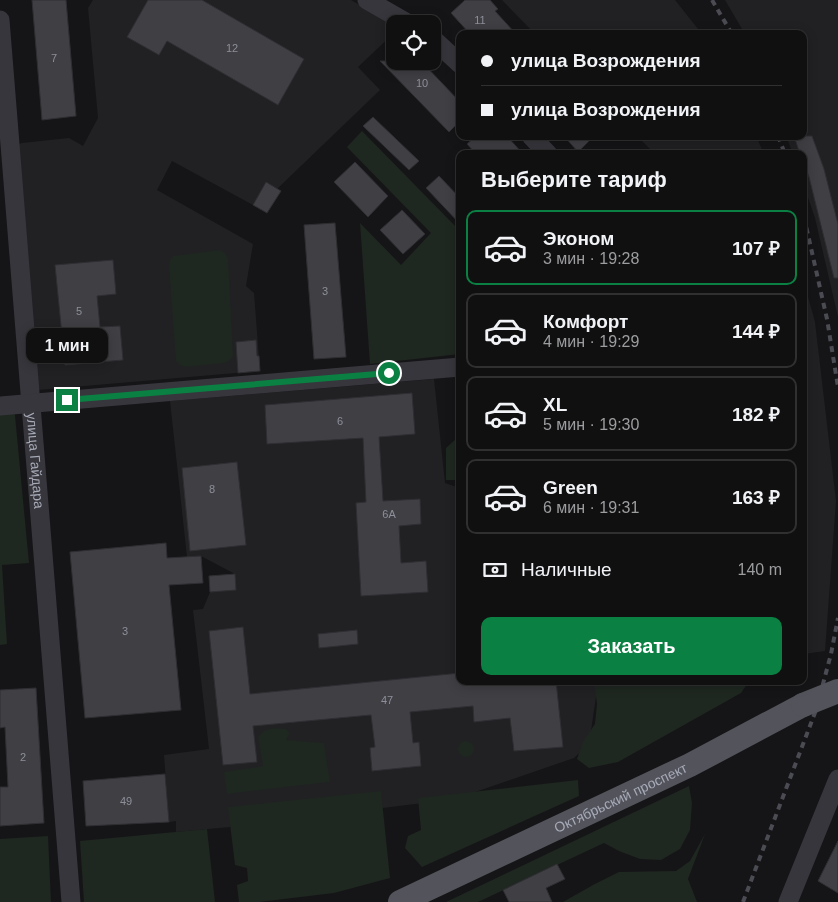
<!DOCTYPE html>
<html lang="ru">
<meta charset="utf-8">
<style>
body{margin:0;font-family:Arial,sans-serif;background:#1e1e1f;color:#f1f3f6;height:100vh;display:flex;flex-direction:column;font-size:19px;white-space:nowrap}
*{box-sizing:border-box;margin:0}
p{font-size:16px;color:#9c9d9f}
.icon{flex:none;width:28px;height:28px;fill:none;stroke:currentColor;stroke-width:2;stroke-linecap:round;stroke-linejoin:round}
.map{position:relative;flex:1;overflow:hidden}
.drawer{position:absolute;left:456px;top:150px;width:351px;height:535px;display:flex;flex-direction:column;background:#101011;border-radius:10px;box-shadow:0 2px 12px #0003,0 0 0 1px #303031}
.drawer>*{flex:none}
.guide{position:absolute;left:456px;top:30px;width:351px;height:110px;border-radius:10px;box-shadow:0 2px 12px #0003,0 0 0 1px #303031;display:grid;align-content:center;height:110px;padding:0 25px;background:#101011}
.tools{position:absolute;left:386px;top:15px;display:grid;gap:10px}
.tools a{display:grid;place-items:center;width:55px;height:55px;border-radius:10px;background:#101011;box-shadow:0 2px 12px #0003,0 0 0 1px #303031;font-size:25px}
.end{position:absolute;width:22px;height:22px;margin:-11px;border:6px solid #0b8043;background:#fff;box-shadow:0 0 0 2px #fff}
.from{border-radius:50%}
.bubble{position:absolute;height:35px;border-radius:10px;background:#101011;box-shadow:0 2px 12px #0003,0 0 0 1px #303031;font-size:16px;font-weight:700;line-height:35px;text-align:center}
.guide b{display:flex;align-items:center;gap:18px;height:48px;font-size:19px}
.guide b+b{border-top:1px solid #303031}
.guide i{width:12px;height:12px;background:#f1f3f6}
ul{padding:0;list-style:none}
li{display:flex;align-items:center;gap:15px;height:75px;margin:0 10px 8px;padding:0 15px;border:2px solid #303031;border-radius:10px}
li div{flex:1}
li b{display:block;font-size:19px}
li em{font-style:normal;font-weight:700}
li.active{border-color:#0b8043}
li>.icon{width:45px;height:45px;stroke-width:1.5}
h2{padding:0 25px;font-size:22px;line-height:60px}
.pay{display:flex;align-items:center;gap:12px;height:55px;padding:0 25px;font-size:19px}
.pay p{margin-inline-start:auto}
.cta{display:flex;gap:10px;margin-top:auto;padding:10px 25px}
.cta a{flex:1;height:58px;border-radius:10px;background:#0b8043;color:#fff;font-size:20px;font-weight:700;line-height:58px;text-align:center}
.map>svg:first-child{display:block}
</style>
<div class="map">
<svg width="838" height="902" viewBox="0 0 838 902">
<rect width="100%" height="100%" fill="#151517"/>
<g fill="#212124">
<path d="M93,0H351L395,25V32L358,67L380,90L277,189L266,182L253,205L172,161L157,190L253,244L246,286L254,293L260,371L38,390L17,145L22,143L69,138L83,146L98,118L88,8Z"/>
<path d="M502,0H675L702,34H535Z"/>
<path d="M725,0H838V317L815,218L804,186V154H793L786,136H804V34H745Z"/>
<path d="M637,136H756L764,154H655Z"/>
<path d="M804,282L815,322L836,501L825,651L804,654Z"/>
<path d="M434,379L445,483L460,488V681H603L604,687L596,697L589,744L574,758L455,799L230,827L176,832V821L169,822L164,755L209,749L193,610L203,609L210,592L236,590L235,574L201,556L187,557L170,401Z"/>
</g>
<g fill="#1f2721">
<path d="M362,131L460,231V354L370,364L360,223L401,265L431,233L347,147Z"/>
<path d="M219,250L225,253L228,258L233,356L229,361L224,363L185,367L180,365L176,361L169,266L170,260L173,256Z"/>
<path d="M14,405L29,563L2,565L7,644L0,645V406Z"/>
<path d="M458,437H460V480H446V448Z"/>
<path d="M594,681H749L741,693L618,762L589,768L577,759L583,742L595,724L597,704Z"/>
<path d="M273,728L286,729L290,733L286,740L324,743L330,782L227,794L224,772L263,766L258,737L264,731Z"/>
<circle cx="466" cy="749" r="8"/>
<path d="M578,780L579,796L422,867L405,848L408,836L421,830L418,798Z"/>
<path d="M689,786L692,803L690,830L680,849L661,860L640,859L619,851L604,843L478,902H446Z"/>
<path d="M381,791L390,878L334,893L259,902H239L237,885L248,881L247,868L235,865L228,807Z"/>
<path d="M207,829L215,902H84L80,841Z"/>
<path d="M705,834L688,879L697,902H563L593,885L619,872L676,871L690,861Z"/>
<path d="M48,836L51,902H0V839Z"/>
</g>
<g fill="#3f3f44" stroke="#2f2f33">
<path d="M32,0H66L76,116L42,120Z"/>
<path d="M148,0H202L304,59L278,105L167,41L159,55L127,37Z"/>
<path d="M465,0H490L498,9L495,11L516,34H470L451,13Z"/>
<path d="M380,61H421L460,102V121L449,132Z"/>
<path d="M373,117L419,161L409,170L363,126Z"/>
<path d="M476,136H507L523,154H476L467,144Z"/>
<path d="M564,136H594L578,152Z"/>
<path d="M794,136H812L824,169L838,224V278H834L809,177L804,163V154H800Z"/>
<path d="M355,162L388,196L368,217L334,182Z"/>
<path d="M439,176L460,198V224L426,188Z"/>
<path d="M266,182L281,191L267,213L253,205Z"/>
<path d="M402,210L425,234L403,254L380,230Z"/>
<path d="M335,223L346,357L314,359L304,225Z"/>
<path d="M113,260L116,294L97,296L100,327L120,326L123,360L65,365L55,265Z"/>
<path d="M256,340L257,356H259L260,371L238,373L236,342Z"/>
<path d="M412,393L415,434L379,437L383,501L420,499L421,524L399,526L401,563L426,561L428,592L361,596L356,503L366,502L363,438L267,444L265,405Z"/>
<path d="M237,462L246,545L190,551L182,468Z"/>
<path d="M166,543L167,558L201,556L203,583L169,585L181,710L85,718L70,552Z"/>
<path d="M235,574L236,590L210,592L209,576Z"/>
<path d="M243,627L250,694L460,673V681H556L563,747L514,751L510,718L474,722L473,706L410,712L413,743L419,742L421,766L372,771L370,748L375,747L371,715L253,726L257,762L223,765L209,631Z"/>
<path d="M357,630L358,644L319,648L318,634Z"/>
<path d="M36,688L44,823L0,826V787H8L5,727L0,728V690Z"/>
<path d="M165,774L169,822L86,826L83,781Z"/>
<path d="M838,841V893L818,881Z"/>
<path d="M557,864L565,879L546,888L552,902H509L503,890Z"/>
</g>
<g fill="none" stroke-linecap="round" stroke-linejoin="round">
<g stroke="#36363c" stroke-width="19">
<path d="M367,0L409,24"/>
<path id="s1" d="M0,20L71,902"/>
<path d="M432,38L460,64"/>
<path d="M531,136L548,154"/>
<path d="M0,406L460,367"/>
<path d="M788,902L838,779"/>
</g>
<path stroke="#52535b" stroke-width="24" id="s2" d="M400,902L690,765L803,705"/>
<g stroke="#4b4c53" stroke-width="4" stroke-dasharray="6 5" stroke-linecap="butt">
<path d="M712,0L732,34"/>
<path d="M778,136L785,154"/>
<path d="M804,217L827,319L838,387"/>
<path d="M743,902L816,710L831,654L838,618"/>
</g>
<path stroke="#52535b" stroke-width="24" d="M803,705L838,691"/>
</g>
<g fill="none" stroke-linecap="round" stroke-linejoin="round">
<path stroke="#0b8043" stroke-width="6" d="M67,400L389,373"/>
</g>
<g text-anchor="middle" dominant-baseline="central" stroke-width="4.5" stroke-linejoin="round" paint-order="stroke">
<g font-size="11" fill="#8d8f9a">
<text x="480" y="20">11</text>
<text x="232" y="48">12</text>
<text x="54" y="58">7</text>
<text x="422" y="83">10</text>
<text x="325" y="291">3</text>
<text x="79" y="311">5</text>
<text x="340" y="421">6</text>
<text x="212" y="489">8</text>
<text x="389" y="514">6А</text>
<text x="125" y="631">3</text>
<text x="387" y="700">47</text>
<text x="23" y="757">2</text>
<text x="126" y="801">49</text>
</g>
<g font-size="14" fill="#a7aab7" stroke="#101012">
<text stroke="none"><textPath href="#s1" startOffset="442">улица Гайдара</textPath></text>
<text stroke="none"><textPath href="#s2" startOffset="244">Октябрьский проспект</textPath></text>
</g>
</g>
</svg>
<div class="tools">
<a><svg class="icon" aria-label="locate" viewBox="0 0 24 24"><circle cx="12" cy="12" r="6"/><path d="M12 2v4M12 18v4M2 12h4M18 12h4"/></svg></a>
</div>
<i class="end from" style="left:389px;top:373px"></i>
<i class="end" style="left:67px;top:400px"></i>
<div class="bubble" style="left:26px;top:328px;width:82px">1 мин</div>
<div class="guide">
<b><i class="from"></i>улица Возрождения</b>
<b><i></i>улица Возрождения</b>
</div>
<section class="drawer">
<h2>Выберите тариф</h2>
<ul>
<li class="active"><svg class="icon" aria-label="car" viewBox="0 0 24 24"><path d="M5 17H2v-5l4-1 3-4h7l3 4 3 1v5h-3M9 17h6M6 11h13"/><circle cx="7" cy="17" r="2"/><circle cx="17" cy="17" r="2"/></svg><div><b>Эконом</b><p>3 мин · 19:28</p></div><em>107 ₽</em></li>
<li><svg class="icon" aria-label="car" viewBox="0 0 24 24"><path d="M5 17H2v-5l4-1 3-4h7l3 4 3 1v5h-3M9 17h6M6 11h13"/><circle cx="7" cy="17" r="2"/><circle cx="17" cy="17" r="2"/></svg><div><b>Комфорт</b><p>4 мин · 19:29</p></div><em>144 ₽</em></li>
<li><svg class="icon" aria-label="car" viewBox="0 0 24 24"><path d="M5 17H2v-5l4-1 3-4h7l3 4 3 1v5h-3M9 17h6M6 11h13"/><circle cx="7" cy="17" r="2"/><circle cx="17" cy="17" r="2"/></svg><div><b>XL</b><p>5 мин · 19:30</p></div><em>182 ₽</em></li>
<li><svg class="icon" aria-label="car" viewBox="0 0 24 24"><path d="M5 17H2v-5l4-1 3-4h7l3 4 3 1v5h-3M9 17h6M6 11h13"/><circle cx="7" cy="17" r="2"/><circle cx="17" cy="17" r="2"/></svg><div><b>Green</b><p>6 мин · 19:31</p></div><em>163 ₽</em></li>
</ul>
<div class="pay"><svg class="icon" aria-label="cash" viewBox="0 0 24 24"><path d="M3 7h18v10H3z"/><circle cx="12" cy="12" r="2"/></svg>Наличные<p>140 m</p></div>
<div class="cta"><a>Заказать</a></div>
</section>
</div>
